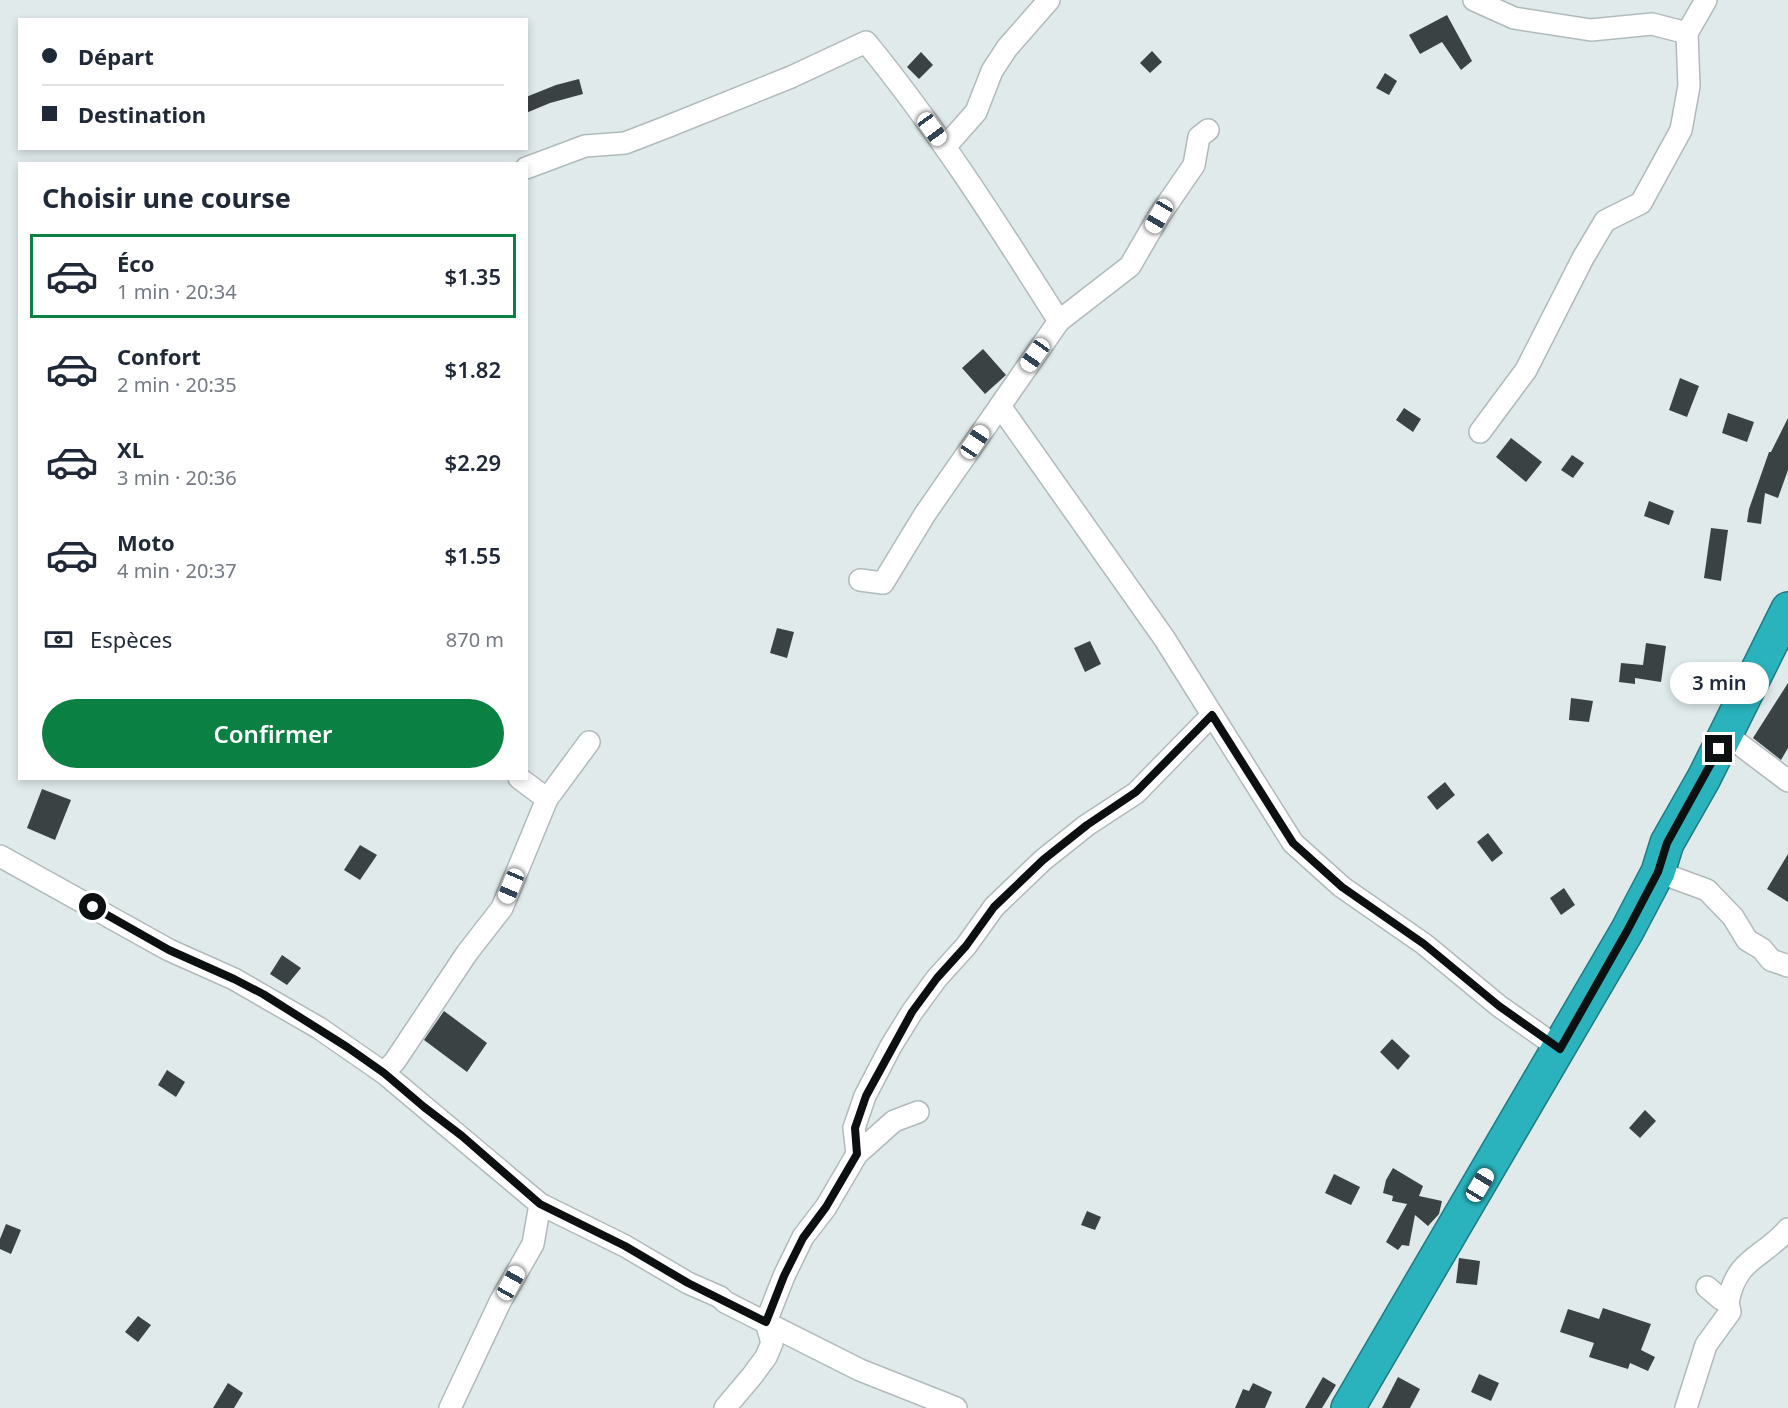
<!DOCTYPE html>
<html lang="fr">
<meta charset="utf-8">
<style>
body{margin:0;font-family:"Noto Sans",sans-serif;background:#f6f6f7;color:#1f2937;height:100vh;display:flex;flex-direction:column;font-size:22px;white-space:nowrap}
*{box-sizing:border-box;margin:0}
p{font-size:20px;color:#747a83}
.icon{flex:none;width:33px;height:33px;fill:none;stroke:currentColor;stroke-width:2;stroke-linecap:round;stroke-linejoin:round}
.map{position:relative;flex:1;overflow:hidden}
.panel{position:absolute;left:18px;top:162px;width:510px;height:618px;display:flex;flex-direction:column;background:#fff;border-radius:0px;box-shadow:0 3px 9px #0003}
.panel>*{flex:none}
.top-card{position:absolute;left:18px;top:18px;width:510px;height:132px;border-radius:0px;box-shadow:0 3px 9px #0003;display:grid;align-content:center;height:132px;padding:0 24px;background:#fff}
.end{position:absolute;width:27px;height:27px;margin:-14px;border:8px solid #0d1011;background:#fff;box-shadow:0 0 0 3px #fff}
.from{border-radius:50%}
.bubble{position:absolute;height:42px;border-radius:21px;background:#fff;box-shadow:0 3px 9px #0003;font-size:20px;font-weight:600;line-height:42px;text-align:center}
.car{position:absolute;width:18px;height:36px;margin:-18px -9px;border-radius:8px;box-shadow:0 0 4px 2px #0007;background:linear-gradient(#fff 24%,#345 0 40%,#fff 0 76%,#345 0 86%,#fff 0)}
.top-card b{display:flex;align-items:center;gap:21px;height:57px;font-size:22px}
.top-card b+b{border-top:2px solid #e0e1e3}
.top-card i{width:15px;height:15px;background:#1f2937}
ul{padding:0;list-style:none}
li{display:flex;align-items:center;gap:18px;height:84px;margin:0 12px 9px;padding:0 12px;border:3px solid transparent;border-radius:0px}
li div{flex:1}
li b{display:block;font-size:22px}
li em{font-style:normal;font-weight:600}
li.current{border-color:#0b8043}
li>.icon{width:54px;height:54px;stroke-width:1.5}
h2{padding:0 24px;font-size:27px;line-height:72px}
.pay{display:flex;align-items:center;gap:15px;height:66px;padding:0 24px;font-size:22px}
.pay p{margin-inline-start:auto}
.action{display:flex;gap:12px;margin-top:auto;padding:12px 24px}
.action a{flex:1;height:69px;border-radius:36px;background:#0b8043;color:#fff;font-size:24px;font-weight:600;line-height:69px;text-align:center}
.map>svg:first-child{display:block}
</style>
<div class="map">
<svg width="1788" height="1408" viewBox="0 0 1788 1408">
<rect width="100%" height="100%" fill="#e0eaeb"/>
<g fill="#3b4243">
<path d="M1447,15L1472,61L1461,70L1442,42L1420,54L1409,35Z"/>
<path d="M1152,51L1162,62L1150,73L1140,63Z"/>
<path d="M921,52L933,65L919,79L907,67Z"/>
<path d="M1385,73L1397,81L1389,95L1376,88Z"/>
<path d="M579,79L583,94L550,103L526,113V97L556,85Z"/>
<path d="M983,349L1006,375L985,394L962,368Z"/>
<path d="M1680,378L1699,386L1687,417L1669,410Z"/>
<path d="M1404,408L1421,419L1413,432L1396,420Z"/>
<path d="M1728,413L1754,422L1747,442L1722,433Z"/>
<path d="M1788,418V470L1778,498L1765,493L1761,524L1747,522L1749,509L1769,452H1771Z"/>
<path d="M1511,438L1542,462L1526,482L1496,457Z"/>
<path d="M1572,455L1584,463L1573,478L1561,470Z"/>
<path d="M1649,501L1674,511L1669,525L1644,516Z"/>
<path d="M1711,528L1728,530L1721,581L1704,578Z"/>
<path d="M777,628L794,632L787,658L770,653Z"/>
<path d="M1090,641L1101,664L1085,672L1074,648Z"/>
<path d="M1646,643L1666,646L1661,682L1635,678V684L1619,682L1621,663L1643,665Z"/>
<path d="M1788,683V748L1781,760L1753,738Z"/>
<path d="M1571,698L1593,701L1589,722L1569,720Z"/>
<path d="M1445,782L1455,795L1437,810L1427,797Z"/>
<path d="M42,789L71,800L55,840L27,828Z"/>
<path d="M1488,833L1503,853L1492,862L1477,842Z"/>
<path d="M360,845L377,855L360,880L344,870Z"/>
<path d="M1788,854V902L1767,889Z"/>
<path d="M1564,888L1575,905L1561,915L1550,898Z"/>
<path d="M282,955L301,968L287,985L270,974Z"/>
<path d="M444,1011L487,1043L467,1072L424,1040Z"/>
<path d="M1392,1039L1410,1056L1398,1070L1380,1052Z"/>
<path d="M167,1070L185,1082L176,1097L158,1085Z"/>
<path d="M1645,1110L1656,1121L1640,1138L1629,1128Z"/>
<path d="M1393,1168L1423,1186L1419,1196L1442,1201L1439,1214L1428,1226L1415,1215L1409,1246L1402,1245L1398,1250L1386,1242L1407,1204L1392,1201L1393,1196L1383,1193L1386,1180Z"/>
<path d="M1334,1174L1360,1187L1351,1205L1325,1193Z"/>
<path d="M1087,1211L1101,1217L1095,1230L1081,1225Z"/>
<path d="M6,1224L21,1230L11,1254L0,1249V1239Z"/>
<path d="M1459,1258L1480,1261L1477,1285L1456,1283Z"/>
<path d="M1603,1308L1651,1324L1641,1350L1655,1357L1648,1371L1630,1363L1628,1369L1589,1357L1594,1343L1560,1332L1568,1309L1599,1319Z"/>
<path d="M138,1316L151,1325L138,1342L125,1332Z"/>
<path d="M1479,1374L1499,1383L1491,1401L1471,1392Z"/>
<path d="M1323,1377L1336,1385L1322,1408H1305Z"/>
<path d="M1398,1377L1420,1389L1410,1408H1382Z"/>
<path d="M228,1383L243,1393L234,1408H213Z"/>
<path d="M1253,1383L1272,1392L1265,1408H1235L1243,1389L1249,1391Z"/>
</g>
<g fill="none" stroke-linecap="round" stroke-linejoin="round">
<defs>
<g id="street">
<path d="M1474,0L1514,18L1591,30L1652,24L1687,33"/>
<path d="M945,147L976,112L992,71L1007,48L1049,0"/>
<path d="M526,168L585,146L625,143L664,128L791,77L866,42C938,130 998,225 1059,321L925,514L883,583L860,580"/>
<path d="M1059,321L1130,266L1159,216L1194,165L1199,137L1208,130"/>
<path d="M1000,406L1164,638L1293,843L1342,887L1424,944L1499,1006L1560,1049"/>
<path d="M1480,432L1526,370L1583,258L1605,221L1641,203L1681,130L1689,86L1687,33L1706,0"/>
<path d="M1726,734L1788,781"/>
<path d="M519,778L547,799"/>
<path d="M0,856L169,950L234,979L319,1028L384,1073L540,1204L625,1246L688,1283L720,1297L725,1302L860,1370L956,1408"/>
<path d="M1658,872L1707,890L1733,917L1747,940L1762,949L1771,960L1788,966"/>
<path d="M384,1073L395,1061L467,953L502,908L547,799L589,742"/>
<path d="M857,1154L854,1128L865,1096L891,1046L912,1012L937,978L966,946L994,907L1043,860L1087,825L1136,793L1212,715"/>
<path d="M1728,1302C1737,1257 1762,1259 1788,1229"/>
<path d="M450,1408L500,1302L533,1244L540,1204"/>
<path d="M725,1408L752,1376L766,1357L772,1343L766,1322L784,1276L803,1237L826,1207L857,1154L894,1121L918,1112"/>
<path d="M1686,1408L1706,1345L1730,1312L1728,1302L1721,1299L1707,1287"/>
</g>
<path id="highway" d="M1348,1408L1627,931L1658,872L1667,843L1704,778L1788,609"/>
</defs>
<use href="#street" stroke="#b1baba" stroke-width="24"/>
<use href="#highway" stroke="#207a81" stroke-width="36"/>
<use href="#street" stroke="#fff" stroke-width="21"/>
<use href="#highway" stroke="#2ab3bd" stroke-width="33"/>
</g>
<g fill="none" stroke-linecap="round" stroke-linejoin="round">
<path stroke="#0d1011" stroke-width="8" d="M93,907L169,950L234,979L263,994L347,1047L384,1073L424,1107L462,1136L540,1204L625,1246L688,1283L766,1322L784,1276L803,1238L826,1207L857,1154L855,1128L866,1096L912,1012L937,978L966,946L994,907L1043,860L1087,825L1136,792L1212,715L1293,843L1342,887L1424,944L1499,1006L1560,1049L1627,931L1658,872L1667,843L1719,749"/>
</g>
</svg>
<i class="end from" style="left:93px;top:907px"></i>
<i class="end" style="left:1719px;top:749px"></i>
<div class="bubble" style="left:1670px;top:662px;width:99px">3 min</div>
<i class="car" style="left:932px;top:129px;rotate:144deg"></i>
<i class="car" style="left:1159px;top:216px;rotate:210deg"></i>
<i class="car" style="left:1035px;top:355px;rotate:215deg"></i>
<i class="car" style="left:975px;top:442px;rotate:34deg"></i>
<i class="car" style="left:511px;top:886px;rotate:203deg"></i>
<i class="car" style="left:1480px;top:1185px;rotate:31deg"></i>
<i class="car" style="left:511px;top:1283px;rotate:29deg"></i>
<div class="top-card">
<b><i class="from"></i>Départ</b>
<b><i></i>Destination</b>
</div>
<section class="panel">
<h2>Choisir une course</h2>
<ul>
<li class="current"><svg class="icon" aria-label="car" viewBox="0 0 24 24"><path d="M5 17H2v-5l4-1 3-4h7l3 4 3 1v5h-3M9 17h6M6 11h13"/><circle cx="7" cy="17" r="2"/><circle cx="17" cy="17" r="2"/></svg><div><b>Éco</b><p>1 min · 20:34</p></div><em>$1.35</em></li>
<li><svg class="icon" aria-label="car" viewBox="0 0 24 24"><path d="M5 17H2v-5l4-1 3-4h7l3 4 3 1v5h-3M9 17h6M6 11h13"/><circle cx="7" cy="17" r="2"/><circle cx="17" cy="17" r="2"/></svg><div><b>Confort</b><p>2 min · 20:35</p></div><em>$1.82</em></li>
<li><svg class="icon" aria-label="car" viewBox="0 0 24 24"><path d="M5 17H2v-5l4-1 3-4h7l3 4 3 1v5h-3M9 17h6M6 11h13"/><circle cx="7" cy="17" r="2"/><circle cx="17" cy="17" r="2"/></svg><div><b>XL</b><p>3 min · 20:36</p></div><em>$2.29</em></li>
<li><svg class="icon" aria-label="car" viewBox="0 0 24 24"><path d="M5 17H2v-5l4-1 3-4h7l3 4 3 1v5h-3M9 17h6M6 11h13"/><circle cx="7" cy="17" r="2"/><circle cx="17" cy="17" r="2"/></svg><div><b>Moto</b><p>4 min · 20:37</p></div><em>$1.55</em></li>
</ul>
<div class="pay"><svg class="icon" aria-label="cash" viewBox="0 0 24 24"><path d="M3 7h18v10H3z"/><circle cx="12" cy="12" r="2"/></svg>Espèces<p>870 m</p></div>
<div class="action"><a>Confirmer</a></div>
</section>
</div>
